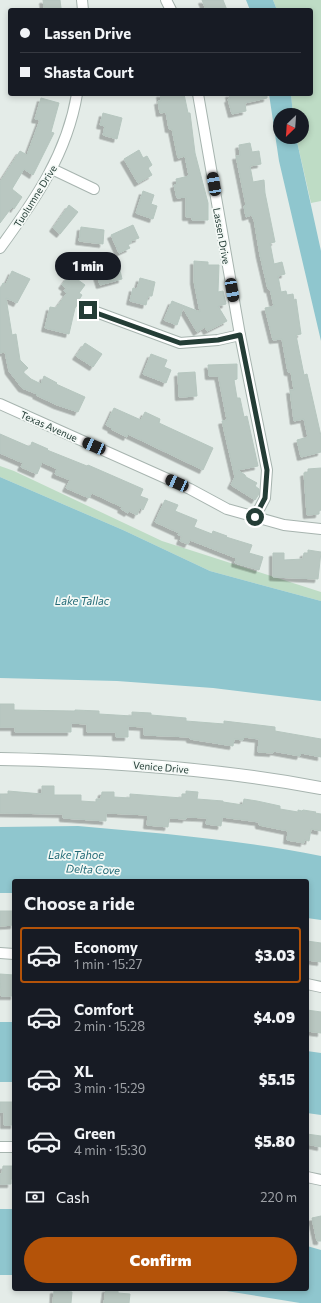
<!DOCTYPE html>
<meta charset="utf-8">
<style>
body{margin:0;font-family:Commissioner,sans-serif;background:#20242c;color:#f1f3f6;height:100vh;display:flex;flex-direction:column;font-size:15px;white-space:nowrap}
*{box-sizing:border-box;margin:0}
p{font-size:13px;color:#9ea1a6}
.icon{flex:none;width:22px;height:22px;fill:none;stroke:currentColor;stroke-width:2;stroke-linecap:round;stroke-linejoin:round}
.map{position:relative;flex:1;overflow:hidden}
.side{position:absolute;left:12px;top:879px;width:297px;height:412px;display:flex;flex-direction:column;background:#171b24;border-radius:4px;box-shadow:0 2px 6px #0003}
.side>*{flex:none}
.hud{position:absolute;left:8px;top:8px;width:305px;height:88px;border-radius:4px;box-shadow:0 2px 6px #0003;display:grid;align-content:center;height:88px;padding:0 12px;background:#171b24}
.needle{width:26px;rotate:205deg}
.controls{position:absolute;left:273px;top:108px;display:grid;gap:8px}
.controls a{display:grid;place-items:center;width:36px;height:36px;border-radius:50%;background:#171b24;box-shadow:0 2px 6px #0003;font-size:20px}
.end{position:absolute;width:18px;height:18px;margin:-9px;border:5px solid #243d36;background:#fff;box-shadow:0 0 0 2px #fff}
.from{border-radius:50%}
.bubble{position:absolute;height:28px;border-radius:14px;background:#171b24;box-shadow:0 2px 6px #0003;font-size:13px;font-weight:800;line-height:28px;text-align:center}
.car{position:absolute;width:12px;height:24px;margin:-12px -6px;border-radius:5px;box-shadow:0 0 3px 1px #0007;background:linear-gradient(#222 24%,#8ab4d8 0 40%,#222 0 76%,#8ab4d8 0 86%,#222 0)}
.hud b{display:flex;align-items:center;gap:14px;height:38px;font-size:15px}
.hud b+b{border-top:1px solid #363941}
.hud i{width:10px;height:10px;background:#f1f3f6}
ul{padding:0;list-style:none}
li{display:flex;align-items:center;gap:12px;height:56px;margin:0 8px 6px;padding:0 4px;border:2px solid transparent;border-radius:4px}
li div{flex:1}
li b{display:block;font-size:15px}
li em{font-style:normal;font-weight:800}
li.on{border-color:#b45309}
li>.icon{width:36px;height:36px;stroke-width:1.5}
h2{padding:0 12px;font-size:18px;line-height:48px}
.pay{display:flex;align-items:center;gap:10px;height:44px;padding:0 12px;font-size:15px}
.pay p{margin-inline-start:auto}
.primary-button{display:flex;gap:8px;margin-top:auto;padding:8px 12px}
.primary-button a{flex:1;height:46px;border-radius:24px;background:#b45309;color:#fff;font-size:16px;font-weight:800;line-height:46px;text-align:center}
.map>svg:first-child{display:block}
</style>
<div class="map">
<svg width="321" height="1303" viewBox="0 0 321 1303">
<defs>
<filter id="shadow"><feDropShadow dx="-3.5" dy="3.5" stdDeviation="0" flood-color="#0004"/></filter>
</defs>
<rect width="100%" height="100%" fill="#e4ece8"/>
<g fill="#bedcc5">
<path d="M273,0H321V201L311,203L296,137H302V115H293L291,94H311V10H277Z"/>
<path d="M0,466L14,471L162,541L321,592V601L210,571L123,530L0,477Z"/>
</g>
<g fill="#8fc6ce">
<path d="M246,0H273L277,10H250Z"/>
<path d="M269,94H291L293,115H280V137H296L321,251V341L279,161Z"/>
<path d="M0,477L123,530L210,571L321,601V701L213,688L117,681L0,678Z"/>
<path d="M78,826C159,833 241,840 321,856V920L307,918V881H14V893H0V827Z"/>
<rect x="0" y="1022" width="14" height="60"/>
<path d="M307,1051L321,1053V1115L307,1113Z"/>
<rect x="0" y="1209" width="14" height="66"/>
<path d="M307,1246L321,1250V1303H300L214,1289H307Z"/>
</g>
<g fill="#b9c7c1" stroke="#b6c6bf" filter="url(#shadow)">
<path d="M43,0H60L61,8H44Z"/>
<path d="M202,0H223L227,10H206Z"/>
<path d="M160,94H184L188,113H190L195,153L208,203V220H192V217H186V197L177,198L174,185L177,184L176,179L189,176L185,156L178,158L172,129H169L166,112L160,113L158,101H161Z"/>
<path d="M229,94H267V98L245,103L246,111L232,114L228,99H230Z"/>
<path d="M41,98L59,103L51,132L54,133L33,175L24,169L12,189L22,197L14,209L12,207L0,223V182L20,151L27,155L40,120L35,119Z"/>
<path d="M103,113L122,118L117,139L103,135L105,126L100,125Z"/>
<path d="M250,143L252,152L259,151L261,164L250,166L253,182L264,180L265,193L275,242L270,243L274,264L282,262L285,274L278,276L281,292L286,291L287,295L293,294L294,300L296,299L301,334L296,335L304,375L307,374L321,436V452L301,457L297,440L308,437L304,419L294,421L290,390H294L291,372H288L282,339L273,340L265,308L274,306L270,289H268L260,255L254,219H253L252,215L246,217L244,206L246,205L236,156H240L239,145Z"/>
<path d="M139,150L143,158L147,156L152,165L148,168L152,175L138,183L124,159Z"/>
<path d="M143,191L154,195L151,204L157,206L153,219L136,213Z"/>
<path d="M69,205L78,212L60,234L53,228Z"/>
<path d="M133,225L139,238L131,241V243L128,245L130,248L119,253L111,235Z"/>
<path d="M81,227L104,230L103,244L79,241Z"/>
<path d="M194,261L208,262V265H219L218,292L223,291L226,304L218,306L227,321L207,331L205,327L197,332L183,308L177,325L164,320L172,301L200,312L194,281Z"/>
<path d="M119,266L122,279L100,285L96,272Z"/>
<path d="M12,271L30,279L17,303L6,298L12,335L16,334L20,360L28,368L23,372L31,379L41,384L44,376L57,383L56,384L85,397L78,412L57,405L36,395L37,394L22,388L9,371L5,352L0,353V289L3,283L6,284Z"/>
<path d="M70,274L85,285L79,293L82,295L77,303L78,304L75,308L69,334L45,328L50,307L56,308L67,293L64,291L66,288L62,285Z"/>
<path d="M140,278L155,282L152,296H148L146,305L130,301L133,288L137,289Z"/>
<path d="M85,343L102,354L93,367L76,356Z"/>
<path d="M151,354L167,360L164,367L171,370L166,383L143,374Z"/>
<path d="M237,364V379L234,380L237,398H240L244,417L247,416L258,466L238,470L245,475L246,477L257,483L255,486L259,489V494L255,500L231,485L235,477L222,421L227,420L219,379L218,376H209L208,365Z"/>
<path d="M195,372L197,396L179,397L178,373Z"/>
<path d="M114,408L141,420L145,412L160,419L159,423L213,448L203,470L128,434L127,437L111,429L112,428L106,425Z"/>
<path d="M0,434L30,447L32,442L48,449L47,450L87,466L88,465L143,489L140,496L148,499L143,510L140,508L137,515L129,511L128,513L121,509L122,507L92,493L89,498L66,488L70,480L55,474L57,469L42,462L37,474L21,467L23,463L0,453Z"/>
<path d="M321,468V510L319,511V514L307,515L304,473L308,472V469Z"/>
<path d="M165,500L178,505L175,511L197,520L194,527L212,534L213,531L227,536L226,537L252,545L249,553L263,557L259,570L235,563L236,558L190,540L188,544L180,541L182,536L178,535L179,533L155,522Z"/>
<path d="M308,550L321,552L318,579L273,577V553H284V560L303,559L304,553H308Z"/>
<path d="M0,704H14V710L75,711V710L99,711V714L132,716V712L151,713V715L186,718V721L224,724V721L275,727V731L321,739V757L301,753L300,756L273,751V753L258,752L259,739L244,737L243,740L234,739L233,746L190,739V737L144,735V727L128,726V737H116V732H87V724L71,723V732H15V727H0Z"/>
<path d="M42,786H54V795H81V801L96,802V799H101L102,792H114V797L130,798V794L182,798V794H186V791L198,792L197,799L223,801V802L243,805L244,799L257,801L280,806V809L298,812V810L302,811L303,810L316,812L315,813L321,814V831L311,829L309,841L304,840V843L287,840L288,831L259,825V822L222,817L221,826L206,824L207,818L186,817V819L169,818L168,827L147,825L148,815L106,813V821L63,818V814L0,813V794H8V791L42,794Z"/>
<path d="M0,911H14V925L0,926Z"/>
<path d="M307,941L321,943V962L307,960Z"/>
<path d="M0,974L14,975V996H1Z"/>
<path d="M307,1010L321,1012V1033L307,1031Z"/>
<path d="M0,1102H14V1125H4V1112H0Z"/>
<path d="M307,1134L321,1136V1147L307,1144Z"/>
<path d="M3,1166H14V1179H11V1184H0V1174H2Z"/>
<path d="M321,1216V1241H317L312,1218Z"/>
<path d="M106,1289H118V1293L130,1294L129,1303H104Z"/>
<path d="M54,1290L72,1292L71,1303H53Z"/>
</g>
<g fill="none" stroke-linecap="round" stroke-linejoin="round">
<defs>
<g id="minor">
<path d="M82,0L83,10"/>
<path d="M166,0L171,10"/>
<path d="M198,94L240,335L267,470L265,498L255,517"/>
<path d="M52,169L94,189"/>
<path d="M0,248C35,200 67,154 77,94"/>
<path d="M88,309L180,343L218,340L240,335"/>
<path d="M0,404L190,489L227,509L284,525L321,529"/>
<path d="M0,953L14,954"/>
<path d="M307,984L321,987"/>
<path d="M0,1147H14"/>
<path d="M307,1177L321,1180"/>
</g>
<path id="tertiary" d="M0,759C108,761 215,768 321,788"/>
</defs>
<use href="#minor" stroke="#a7b4af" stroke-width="12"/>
<use href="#tertiary" stroke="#a7b4af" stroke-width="14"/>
<use href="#minor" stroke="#fff" stroke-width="10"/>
<use href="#tertiary" stroke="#fff" stroke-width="12"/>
</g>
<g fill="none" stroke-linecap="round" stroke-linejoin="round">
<path stroke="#243d36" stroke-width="5" d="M88,310L180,343L218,340L240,335L267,470L265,498L255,517"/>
</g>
<g text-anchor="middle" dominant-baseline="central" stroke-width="3.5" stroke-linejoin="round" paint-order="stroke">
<g font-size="10" fill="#243d36" stroke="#f4f9f6">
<text transform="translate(35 196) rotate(-58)">Tuolumne Drive</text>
<text transform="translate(222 236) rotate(80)">Lassen Drive</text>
<text transform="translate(49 426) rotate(24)">Texas Avenue</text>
<text transform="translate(161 767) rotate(5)">Venice Drive</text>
</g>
<g font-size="11" font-style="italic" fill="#226a76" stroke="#f4f9f6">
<text x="82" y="600">Lake Tallac</text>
<text x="76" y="854">Lake Tahoe</text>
<text transform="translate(93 869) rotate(2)">Delta Cove</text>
</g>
</g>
</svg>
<div class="controls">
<a><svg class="needle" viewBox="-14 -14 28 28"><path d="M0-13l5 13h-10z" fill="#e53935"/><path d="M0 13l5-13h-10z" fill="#9ea1a6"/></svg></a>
</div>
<i class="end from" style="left:255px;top:517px"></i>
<i class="end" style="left:88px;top:310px"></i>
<div class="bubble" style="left:55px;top:252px;width:66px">1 min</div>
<i class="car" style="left:214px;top:184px;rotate:350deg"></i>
<i class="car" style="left:232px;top:290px;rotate:170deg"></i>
<i class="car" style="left:94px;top:446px;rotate:294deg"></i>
<i class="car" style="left:177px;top:483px;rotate:294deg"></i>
<div class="hud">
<b><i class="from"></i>Lassen Drive</b>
<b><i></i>Shasta Court</b>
</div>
<section class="side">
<h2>Choose a ride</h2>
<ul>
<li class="on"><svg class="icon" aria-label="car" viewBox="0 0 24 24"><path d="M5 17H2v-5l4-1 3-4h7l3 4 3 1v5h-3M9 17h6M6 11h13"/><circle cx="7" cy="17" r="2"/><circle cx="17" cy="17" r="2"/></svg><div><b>Economy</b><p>1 min · 15:27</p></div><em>$3.03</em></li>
<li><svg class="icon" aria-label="car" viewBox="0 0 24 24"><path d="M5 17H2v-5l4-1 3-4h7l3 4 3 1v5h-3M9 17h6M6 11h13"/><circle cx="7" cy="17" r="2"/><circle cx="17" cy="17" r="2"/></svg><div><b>Comfort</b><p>2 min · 15:28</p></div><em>$4.09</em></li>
<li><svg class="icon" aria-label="car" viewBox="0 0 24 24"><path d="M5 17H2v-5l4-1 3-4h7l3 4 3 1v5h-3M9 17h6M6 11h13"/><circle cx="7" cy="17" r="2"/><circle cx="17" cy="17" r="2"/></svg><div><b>XL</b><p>3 min · 15:29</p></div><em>$5.15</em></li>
<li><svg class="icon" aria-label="car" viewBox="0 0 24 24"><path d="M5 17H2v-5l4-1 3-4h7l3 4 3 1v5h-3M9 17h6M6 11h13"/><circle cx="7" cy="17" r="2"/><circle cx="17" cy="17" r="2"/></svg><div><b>Green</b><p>4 min · 15:30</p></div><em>$5.80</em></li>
</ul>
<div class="pay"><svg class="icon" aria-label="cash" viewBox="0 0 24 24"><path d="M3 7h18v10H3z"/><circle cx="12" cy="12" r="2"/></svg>Cash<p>220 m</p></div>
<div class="primary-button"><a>Confirm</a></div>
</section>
</div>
